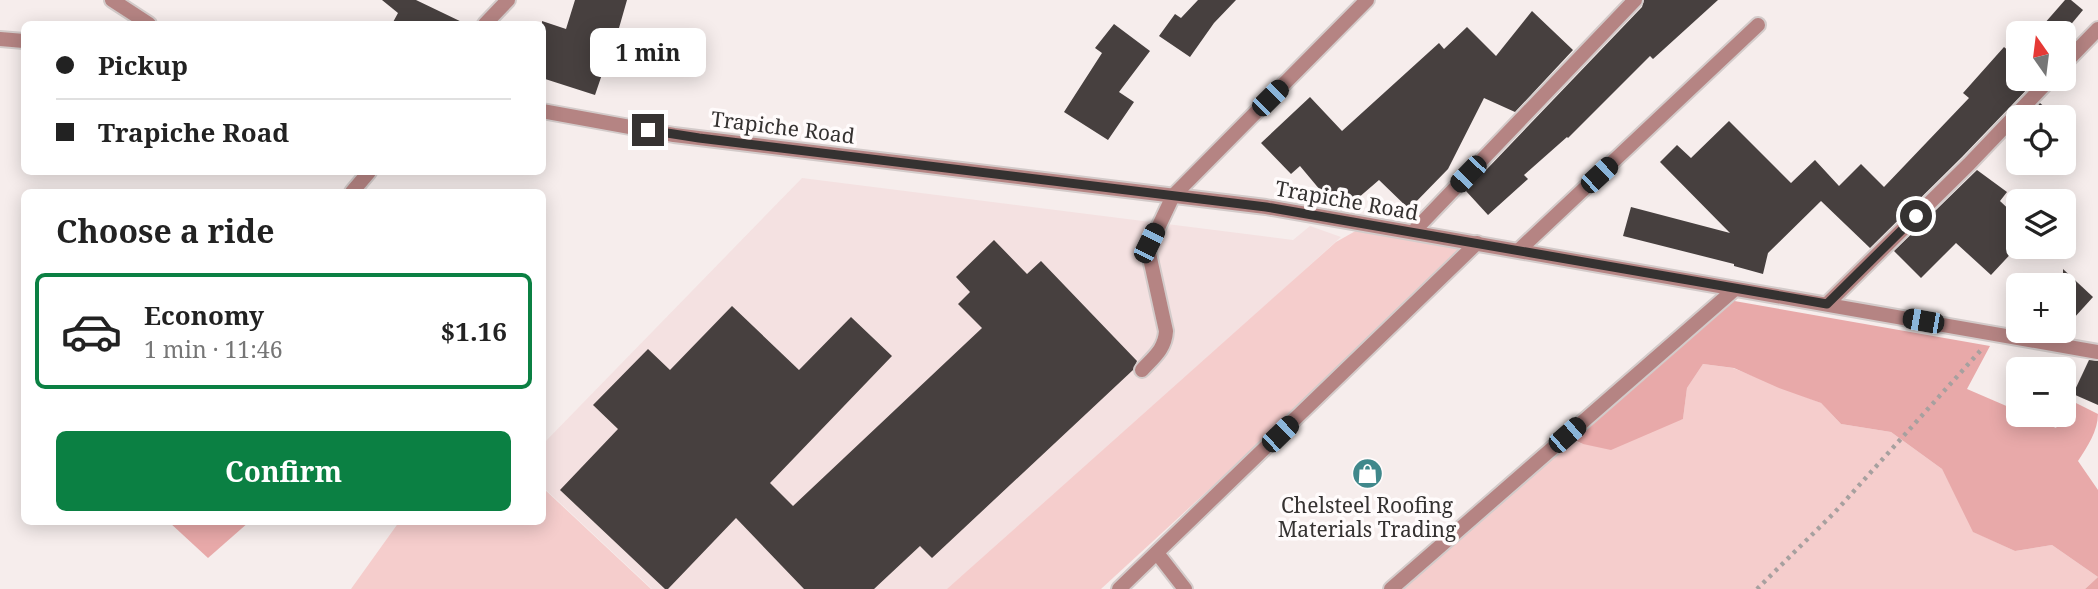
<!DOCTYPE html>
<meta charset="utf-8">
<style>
body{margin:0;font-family:"Noto Serif",serif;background:#f2f2f2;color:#222;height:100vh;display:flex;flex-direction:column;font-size:26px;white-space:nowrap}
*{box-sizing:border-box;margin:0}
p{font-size:23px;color:#767676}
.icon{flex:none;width:38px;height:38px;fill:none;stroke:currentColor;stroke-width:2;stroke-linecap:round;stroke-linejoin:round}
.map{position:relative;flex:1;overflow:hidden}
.panel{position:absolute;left:21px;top:189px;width:525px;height:336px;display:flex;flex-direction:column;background:#fff;border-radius:10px;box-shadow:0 4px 18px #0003}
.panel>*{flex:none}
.hud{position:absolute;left:21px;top:21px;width:525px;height:154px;border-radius:10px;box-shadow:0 4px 18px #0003;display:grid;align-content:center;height:154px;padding:0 35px;background:#fff}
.needle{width:46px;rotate:346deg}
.tools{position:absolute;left:2006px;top:21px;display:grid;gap:14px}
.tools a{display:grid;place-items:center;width:70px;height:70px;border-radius:10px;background:#fff;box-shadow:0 4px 18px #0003;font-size:35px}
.end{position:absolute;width:32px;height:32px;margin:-16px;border:9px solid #353231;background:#fff;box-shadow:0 0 0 4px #fff}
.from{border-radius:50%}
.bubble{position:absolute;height:49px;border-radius:10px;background:#fff;box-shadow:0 4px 18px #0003;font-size:23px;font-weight:700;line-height:49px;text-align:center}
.car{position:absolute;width:21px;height:42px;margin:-21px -10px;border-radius:9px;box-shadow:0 0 5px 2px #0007;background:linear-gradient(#222 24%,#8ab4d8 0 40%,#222 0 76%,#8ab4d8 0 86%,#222 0)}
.hud b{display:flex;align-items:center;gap:24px;height:66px;font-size:26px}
.hud b+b{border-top:2px solid #e0e0e0}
.hud i{width:18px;height:18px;background:#222}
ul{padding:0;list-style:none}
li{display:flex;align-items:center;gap:21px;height:116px;margin:0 14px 10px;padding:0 21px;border:4px solid transparent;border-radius:10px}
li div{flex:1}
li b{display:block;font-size:26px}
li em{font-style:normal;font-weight:700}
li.selected{border-color:#0b8043}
li>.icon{width:63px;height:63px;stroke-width:1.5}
h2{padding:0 35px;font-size:32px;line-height:84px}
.action{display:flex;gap:14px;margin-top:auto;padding:14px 35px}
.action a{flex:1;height:80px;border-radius:10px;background:#0b8043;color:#fff;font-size:28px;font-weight:700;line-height:80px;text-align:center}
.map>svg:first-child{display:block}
</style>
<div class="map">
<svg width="2098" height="589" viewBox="0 0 2098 589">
<rect width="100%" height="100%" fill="#f6edec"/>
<path fill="#f4e1e1" d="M802,178L1293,240L1310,226L1341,237L952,589H652L543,487L542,445Z"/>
<g fill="#f5cdcc">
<path d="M1368,224L1477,243L1101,589H947L1336,242Z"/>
<path d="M1703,364L1733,368L1821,403L1841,424L1891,432L1942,469L1974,532L2015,551L2052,545L2098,577L2085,589H1404L1570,439L1583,444L1683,419L1687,388Z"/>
<path d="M543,488L651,589H351L399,522H542Z"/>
</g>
<g fill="#e8a9a9">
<path d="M1723,299L1990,346L1967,389L2018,411V415H2025L2056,428L2072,401L2098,414C2098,431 2087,447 2078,461L2098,490V589H2085L2098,577L2052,545L2015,551L1973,532L1942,469L1891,432L1841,424L1821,403L1779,388L1734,368L1703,364L1687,388L1683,419L1611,450L1583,444L1570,438Z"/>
<path d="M169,522H249L208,558Z"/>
</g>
<g fill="#47403f">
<path d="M382,0H416L466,24H392L398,13Z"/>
<path d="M575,0H627L615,42H613L595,95L542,78V21L566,29Z"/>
<path d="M1198,0H1236L1214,23L1190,57L1159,36L1175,14L1181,18Z"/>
<path d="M1644,0H1718L1653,59L1650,56L1568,138L1567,137L1524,175L1528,179L1488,215L1466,191L1642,7Z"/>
<path d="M2065,0H2071L2083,10L2063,34L2055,33L2044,24Z"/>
<path d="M1532,11L1573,50L1515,112L1484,98L1448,169L1409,209L1379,180L1343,211L1336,209L1300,166L1291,174L1261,143L1310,97L1342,131L1439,43L1444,49L1467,27L1496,56Z"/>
<path d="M1114,24L1150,51L1119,92L1134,102L1108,140L1064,112L1102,53L1095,48Z"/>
<path d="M2004,47L2018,59V79H2037L1962,157L1870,248L1821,201L1768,253L1763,274L1734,266V264L1623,236L1631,207L1730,233L1660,162L1677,145L1691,158L1729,121L1791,183L1815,160L1839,186L1861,164L1884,187L1969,98L1963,93Z"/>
<path d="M2040,103L2056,117H2027Z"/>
<path d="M1977,170L2007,192L2000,201L2018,218V246L1991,275L1956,243L1921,278L1894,251Z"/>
<path d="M994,240L1027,274L1041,261L1137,361L1133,370L932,558L920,546L874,589H804L736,518L668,589H665L560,490L618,429L593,405L648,349L670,370L732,306L799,370L851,317L892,356L770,483L793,506L982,328L958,304L970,292L956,277Z"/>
<path d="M2063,269L2093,297L2074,318L2063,308Z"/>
<path d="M2089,360L2098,361V405L2073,394Z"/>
</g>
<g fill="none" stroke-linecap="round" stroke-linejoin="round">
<defs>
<g id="service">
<path d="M1142,370C1154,357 1165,349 1166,331L1148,249L1173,196"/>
<path d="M1157,553L1185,589"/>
<path d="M1119,589L1477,243"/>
<path d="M1391,589L1735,289"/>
</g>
<g id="minor">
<path d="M112,0L149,24"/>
<path d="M485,24L508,0"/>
<path d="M2063,65L2098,29"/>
<path d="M352,192L369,172"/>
<path d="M1173,196L1367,0"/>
<path d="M1413,232L1635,0"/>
<path d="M1519,250L1758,25"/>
<path d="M1827,304L1969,164L2050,79"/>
</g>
<g id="tertiary">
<path d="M0,39L24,41"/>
<path d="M542,111L674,135L1266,207L2098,352"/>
</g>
</defs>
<use href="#service" stroke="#d3cbca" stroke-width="18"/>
<use href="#minor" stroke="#d3cbca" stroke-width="18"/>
<use href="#tertiary" stroke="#d3cbca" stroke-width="18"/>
<path stroke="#a7a09f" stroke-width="4.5" stroke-dasharray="3.5 5" stroke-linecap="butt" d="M1757,589L1835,512L1981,350"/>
<use href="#service" stroke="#b58483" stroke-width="14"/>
<use href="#minor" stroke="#b58483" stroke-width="14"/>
<use href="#tertiary" stroke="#b58483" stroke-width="14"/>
</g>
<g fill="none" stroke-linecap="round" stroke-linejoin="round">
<path stroke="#353231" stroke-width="9" d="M648,130L699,138L1266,207L1827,304L1916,216"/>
</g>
<defs>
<symbol id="shop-disc" viewBox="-11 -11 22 22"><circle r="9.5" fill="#40888b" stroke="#fffbfb"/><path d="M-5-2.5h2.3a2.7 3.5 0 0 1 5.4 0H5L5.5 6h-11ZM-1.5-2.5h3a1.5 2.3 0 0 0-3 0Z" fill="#fff"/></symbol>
</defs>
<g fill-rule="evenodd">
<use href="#shop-disc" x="1350" y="456" width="35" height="35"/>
</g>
<g text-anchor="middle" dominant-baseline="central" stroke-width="7" stroke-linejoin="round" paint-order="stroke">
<g font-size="21" fill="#353231" stroke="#fffbfb">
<text transform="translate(783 127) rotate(7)">Trapiche Road</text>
<text transform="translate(1347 200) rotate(10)">Trapiche Road</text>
</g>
<g font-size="21" fill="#353231" stroke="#fffbfb">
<text x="1367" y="505">Chelsteel Roofing<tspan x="1367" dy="24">Materials Trading</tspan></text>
</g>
</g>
</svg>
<div class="tools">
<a><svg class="needle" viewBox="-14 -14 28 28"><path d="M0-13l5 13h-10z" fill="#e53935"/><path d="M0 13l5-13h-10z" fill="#767676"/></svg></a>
<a><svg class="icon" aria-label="locate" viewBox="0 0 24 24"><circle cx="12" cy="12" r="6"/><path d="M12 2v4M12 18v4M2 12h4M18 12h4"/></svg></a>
<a><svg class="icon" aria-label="layers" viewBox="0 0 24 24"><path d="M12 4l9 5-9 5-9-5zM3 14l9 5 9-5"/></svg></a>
<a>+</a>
<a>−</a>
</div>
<i class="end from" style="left:1916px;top:216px"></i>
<i class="end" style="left:648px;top:130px"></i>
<div class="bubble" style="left:590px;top:28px;width:116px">1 min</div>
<i class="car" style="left:1270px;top:98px;rotate:45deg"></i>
<i class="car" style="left:1468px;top:174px;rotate:224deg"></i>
<i class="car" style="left:1599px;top:175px;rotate:47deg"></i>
<i class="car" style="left:1149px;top:243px;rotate:26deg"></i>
<i class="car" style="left:1923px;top:321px;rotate:280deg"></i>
<i class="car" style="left:1280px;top:434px;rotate:46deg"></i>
<i class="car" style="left:1567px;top:435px;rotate:49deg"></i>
<div class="hud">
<b><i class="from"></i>Pickup</b>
<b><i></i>Trapiche Road</b>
</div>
<section class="panel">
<h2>Choose a ride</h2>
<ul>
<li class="selected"><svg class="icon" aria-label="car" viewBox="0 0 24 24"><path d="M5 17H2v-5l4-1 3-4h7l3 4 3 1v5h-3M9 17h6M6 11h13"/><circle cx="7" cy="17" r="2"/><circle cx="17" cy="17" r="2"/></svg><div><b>Economy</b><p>1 min · 11:46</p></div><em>$1.16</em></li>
</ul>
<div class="action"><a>Confirm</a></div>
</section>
</div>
